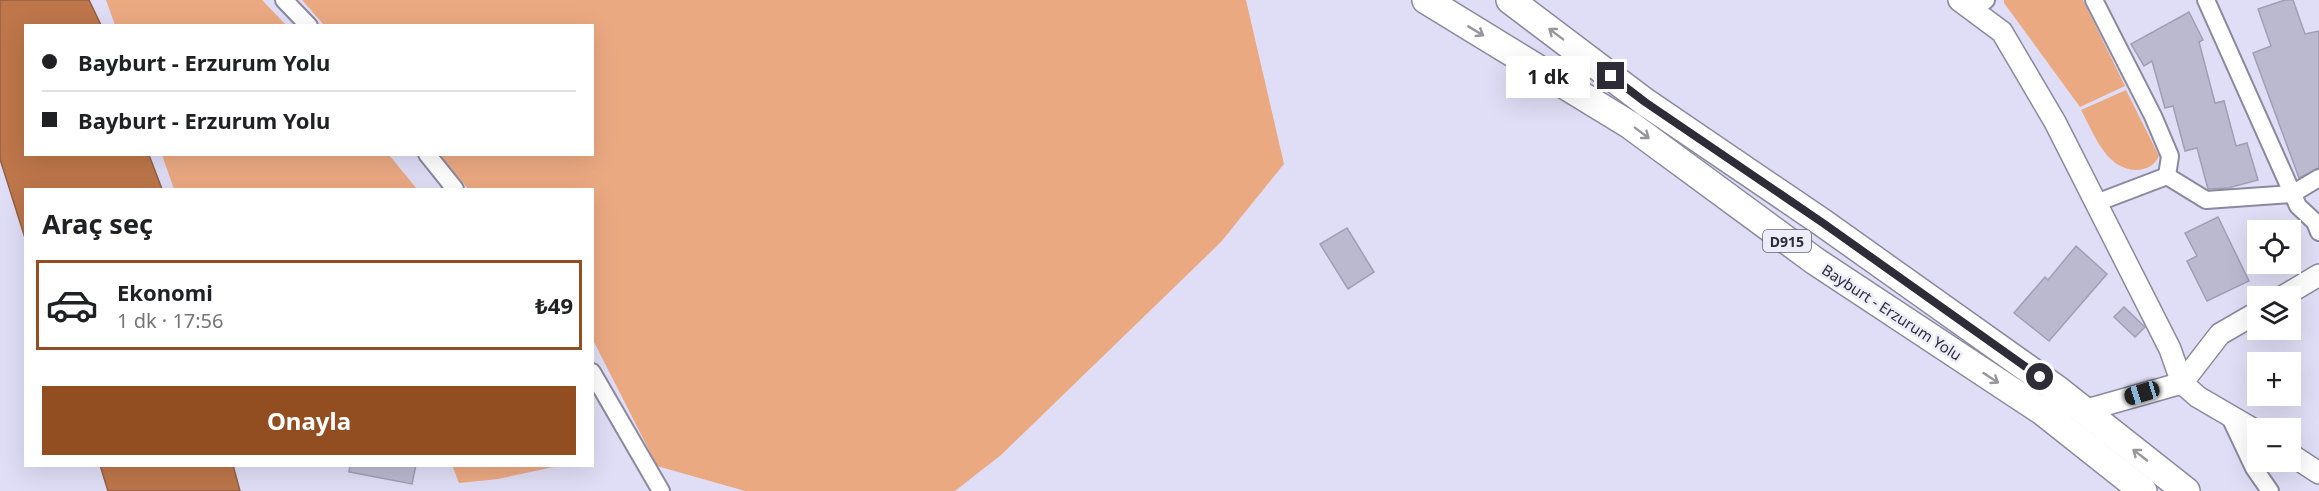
<!DOCTYPE html>
<html lang="tr">
<meta charset="utf-8">
<style>
body{margin:0;font-family:"Noto Sans",sans-serif;background:#f6f6f6;color:#202124;height:100vh;display:flex;flex-direction:column;font-size:22px;white-space:nowrap}
*{box-sizing:border-box;margin:0}
p{font-size:20px;color:#757577}
.icon{flex:none;width:33px;height:33px;fill:none;stroke:currentColor;stroke-width:2;stroke-linecap:round;stroke-linejoin:round}
.map{position:relative;flex:1;overflow:hidden}
.drawer{position:absolute;left:24px;top:188px;width:570px;height:279px;display:flex;flex-direction:column;background:#fff;border-radius:0px;box-shadow:0 6px 24px #0002}
.drawer>*{flex:none}
.top-card{position:absolute;left:24px;top:24px;width:570px;height:132px;border-radius:0px;box-shadow:0 6px 24px #0002;display:grid;align-content:center;height:132px;padding:0 18px;background:#fff}
.buttons{position:absolute;left:2247px;top:220px;display:grid;gap:12px}
.buttons a{display:grid;place-items:center;width:54px;height:54px;border-radius:0px;background:#fff;box-shadow:0 6px 24px #0002;font-size:30px}
.end{position:absolute;width:27px;height:27px;margin:-14px;border:8px solid #2e2d37;background:#fff;box-shadow:0 0 0 3px #fff}
.from{border-radius:50%}
.bubble{position:absolute;height:42px;border-radius:0px;background:#fff;box-shadow:0 6px 24px #0002;font-size:20px;font-weight:700;line-height:42px;text-align:center}
.car{position:absolute;width:18px;height:36px;margin:-18px -9px;border-radius:8px;box-shadow:0 0 4px 2px #0007;background:linear-gradient(#222 24%,#8ab4d8 0 40%,#222 0 76%,#8ab4d8 0 86%,#222 0)}
.top-card b{display:flex;align-items:center;gap:21px;height:57px;font-size:22px}
.top-card b+b{border-top:2px solid #e0e0e0}
.top-card i{width:15px;height:15px;background:#202124}
ul{padding:0;list-style:none}
li{display:flex;align-items:center;gap:18px;height:90px;margin:0 12px 9px;padding:0 6px;border:3px solid transparent;border-radius:0px}
li div{flex:1}
li b{display:block;font-size:22px}
li em{font-style:normal;font-weight:700}
li.on{border-color:#924e21}
li>.icon{width:54px;height:54px;stroke-width:1.5}
h2{padding:0 18px;font-size:27px;line-height:72px}
.button{display:flex;gap:12px;margin-top:auto;padding:12px 18px}
.button a{flex:1;height:69px;border-radius:0px;background:#924e21;color:#fff;font-size:24px;font-weight:700;line-height:69px;text-align:center}
.map>svg:first-child{display:block}
</style>
<div class="map">
<svg width="2319" height="491" viewBox="0 0 2319 491">
<rect width="100%" height="100%" fill="#e0def6"/>
<g fill="#eba982">
<path d="M106,0H262L286,25H115Z"/>
<path d="M302,0H1246L1284,164L1221,242L1001,455L955,491H745L657,466L593,340L592,189H468L440,155L592,154V26L324,25Z"/>
<path d="M2004,0H2083L2125,86L2080,107L2004,3Z"/>
<path d="M2126,90L2159,156C2155,165 2146,170 2136,170C2105,169 2094,133 2081,110Z"/>
<path d="M162,155H389L417,189H174Z"/>
<path d="M452,465H563L498,479L459,483Z"/>
</g>
<g fill="#be764a" stroke="#936044" stroke-width="1.5">
<path d="M0,0H89L101,25L26,26V154L149,155L162,189H26L25,238L0,159Z"/>
<path d="M100,465H233L240,491H108Z"/>
</g>
<g fill="#bab9d0" stroke="#a09eb5" stroke-width="1.5">
<path d="M2285,0H2293L2305,34L2319,31V168L2299,178L2253,53L2271,46L2258,9Z"/>
<path d="M2189,12L2203,40L2199,42L2215,103L2224,101L2236,146L2247,143L2258,180L2228,188L2208,189L2197,148L2185,151L2173,106L2165,108L2152,61L2144,66L2131,44Z"/>
<path d="M2218,217L2249,281L2207,301L2187,261L2197,256L2185,233Z"/>
<path d="M1347,228L1374,272L1348,289L1320,244Z"/>
<path d="M2076,246L2107,274L2049,341L2014,313L2045,277L2048,280Z"/>
<path d="M2124,307L2145,327L2135,337L2114,317Z"/>
<path d="M350,465H416L412,484L349,472Z"/>
</g>
<g fill="none" stroke-linecap="round" stroke-linejoin="round">
<defs>
<g id="minor">
<path d="M284,0L309,26"/>
<path d="M2094,0L2153,116L2170,156L2167,176"/>
<path d="M2206,0L2298,206L2315,222L2319,232"/>
<path d="M1974,9L1986,0"/>
<path d="M427,154L455,189"/>
<path d="M2167,176L2206,200L2292,194L2319,178"/>
<path d="M2096,203L2167,176"/>
<path d="M592,372L661,491"/>
<path d="M2229,415L2254,468L2270,491"/>
</g>
<g id="tertiary">
<path d="M1959,0L2002,32L2055,122L2170,349L2182,383L2198,397L2258,432"/>
<path d="M2282,297L2319,275"/>
<path d="M2083,411L2182,383L2220,334L2258,312"/>
<path d="M2290,454L2319,473"/>
</g>
<g id="trunk">
<path d="M1426,0L1630,125L1815,261L2042,411L2143,491"/>
<path d="M1510,0L1645,102L1823,223L2058,390L2186,491"/>
</g>
</defs>
<use href="#minor" stroke="#8a899f" stroke-width="20"/>
<use href="#tertiary" stroke="#8a899f" stroke-width="24"/>
<use href="#trunk" stroke="#8a899f" stroke-width="30"/>
<use href="#minor" stroke="#fff" stroke-width="16"/>
<use href="#tertiary" stroke="#fff" stroke-width="21"/>
<use href="#trunk" stroke="#fff" stroke-width="27"/>
</g>
<defs><path id="oneway-shaft" d="M-6 0H5M1.5-3L5.5 0L1.5 3" fill="none" stroke-width="1.6" stroke-linecap="round" stroke-linejoin="round" transform="scale(1.5)"/></defs>
<g stroke="#96969b">
<use href="#oneway-shaft" transform="translate(1476 31) rotate(31)"/>
<use href="#oneway-shaft" transform="translate(1556 34) rotate(-143)"/>
<use href="#oneway-shaft" transform="translate(1642 133) rotate(37)"/>
<use href="#oneway-shaft" transform="translate(1991 378) rotate(33)"/>
<use href="#oneway-shaft" transform="translate(2140 455) rotate(-142)"/>
</g>
<g fill="none" stroke-linecap="round" stroke-linejoin="round">
<path stroke="#2e2d37" stroke-width="8" d="M1611,76L1645,102L1823,223L2040,377"/>
</g>
<g text-anchor="middle" dominant-baseline="central" stroke-width="5" stroke-linejoin="round" paint-order="stroke">
<rect fill="#edecfb" stroke="#676672" stroke-width="1.5" x="1763" y="230" width="48" height="22" rx="4.5"/>
<g font-size="14" font-weight="bold" fill="#2e2d37">
<text x="1787" y="241">D915</text>
</g>
<g font-size="15" fill="#2e2d37" stroke="#edecfb">
<text transform="translate(1892 312) rotate(33)">Bayburt - Erzurum Yolu</text>
</g>
</g>
</svg>
<div class="buttons">
<a><svg class="icon" aria-label="locate" viewBox="0 0 24 24"><circle cx="12" cy="12" r="6"/><path d="M12 2v4M12 18v4M2 12h4M18 12h4"/></svg></a>
<a><svg class="icon" aria-label="layers" viewBox="0 0 24 24"><path d="M12 4l9 5-9 5-9-5zM3 14l9 5 9-5"/></svg></a>
<a>+</a>
<a>−</a>
</div>
<i class="end from" style="left:2040px;top:377px"></i>
<i class="end" style="left:1611px;top:76px"></i>
<div class="bubble" style="left:1506px;top:56px;width:84px">1 dk</div>
<i class="car" style="left:2142px;top:393px;rotate:253deg"></i>
<div class="top-card">
<b><i class="from"></i>Bayburt - Erzurum Yolu</b>
<b><i></i>Bayburt - Erzurum Yolu</b>
</div>
<section class="drawer">
<h2>Araç seç</h2>
<ul>
<li class="on"><svg class="icon" aria-label="car" viewBox="0 0 24 24"><path d="M5 17H2v-5l4-1 3-4h7l3 4 3 1v5h-3M9 17h6M6 11h13"/><circle cx="7" cy="17" r="2"/><circle cx="17" cy="17" r="2"/></svg><div><b>Ekonomi</b><p>1 dk · 17:56</p></div><em>₺49</em></li>
</ul>
<div class="button"><a>Onayla</a></div>
</section>
</div>
